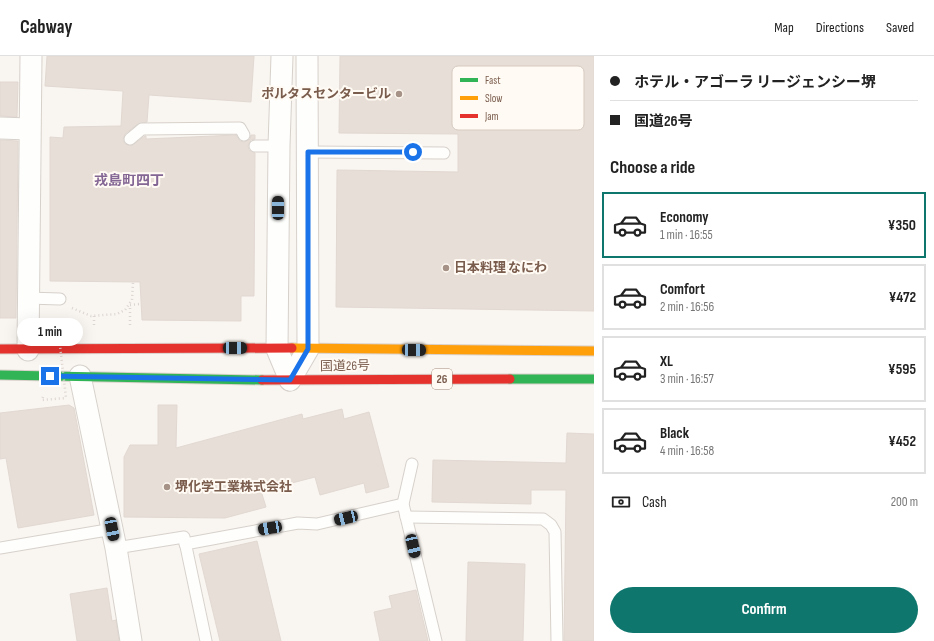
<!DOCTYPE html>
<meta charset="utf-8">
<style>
body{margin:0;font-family:"Sofia Sans Condensed","Noto Sans JP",sans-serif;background:#f6f6f6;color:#222;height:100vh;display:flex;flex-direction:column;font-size:15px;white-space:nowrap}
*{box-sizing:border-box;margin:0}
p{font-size:13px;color:#767676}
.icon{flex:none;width:22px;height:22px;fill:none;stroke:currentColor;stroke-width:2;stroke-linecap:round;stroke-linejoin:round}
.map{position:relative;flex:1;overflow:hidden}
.sheet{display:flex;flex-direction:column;background:#fff;width:340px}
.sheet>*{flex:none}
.banner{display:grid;align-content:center;height:88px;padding:0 16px;background:#fff}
.end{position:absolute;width:18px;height:18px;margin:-9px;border:5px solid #1a73e8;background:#fff;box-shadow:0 0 0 2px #fff}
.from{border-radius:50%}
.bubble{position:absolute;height:28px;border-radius:14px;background:#fff;box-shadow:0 4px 16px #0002;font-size:13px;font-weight:700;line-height:28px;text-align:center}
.car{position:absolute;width:12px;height:24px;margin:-12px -6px;border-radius:5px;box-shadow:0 0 3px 1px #0007;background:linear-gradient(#222 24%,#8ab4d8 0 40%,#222 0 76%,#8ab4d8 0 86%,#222 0)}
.banner b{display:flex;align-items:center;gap:14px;height:38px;font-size:15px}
.banner b+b{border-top:1px solid #e0e0e0}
.banner i{width:10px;height:10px;background:#222}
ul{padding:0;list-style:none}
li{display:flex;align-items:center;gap:12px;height:66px;margin:0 8px 6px;padding:0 8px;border:2px solid #e0e0e0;border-radius:0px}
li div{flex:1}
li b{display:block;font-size:15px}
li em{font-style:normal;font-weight:700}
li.on{border-color:#0f766e}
li>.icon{width:36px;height:36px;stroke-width:1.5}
h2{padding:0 16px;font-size:18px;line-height:48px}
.pay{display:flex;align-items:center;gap:10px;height:44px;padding:0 16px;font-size:15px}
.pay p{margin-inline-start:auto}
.cta{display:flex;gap:8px;margin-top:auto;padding:8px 16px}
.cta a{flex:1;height:46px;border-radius:24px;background:#0f766e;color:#fff;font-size:16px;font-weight:700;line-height:46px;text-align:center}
header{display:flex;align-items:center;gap:24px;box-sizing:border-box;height:56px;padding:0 20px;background:#fff;border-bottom:1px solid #e0e0e0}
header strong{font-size:19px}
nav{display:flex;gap:22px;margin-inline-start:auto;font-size:14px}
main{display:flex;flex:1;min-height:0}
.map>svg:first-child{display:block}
</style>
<header>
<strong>Cabway</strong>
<nav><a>Map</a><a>Directions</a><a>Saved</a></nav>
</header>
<main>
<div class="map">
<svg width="594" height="585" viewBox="0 0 594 585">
<rect width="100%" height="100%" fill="#f9f5f0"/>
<g fill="#e6ded7" stroke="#e2d8d2">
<path d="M47,0H254L251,46L149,39L147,66L138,68L125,78L123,84L125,88L131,90L145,80H146V83L236,79L240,85L244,86L250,83L251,79H255V83L251,84L248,90L249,94L255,97L254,240H241V265L142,264L140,226L50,225V81L63,82L64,71L121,70L123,35L45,30Z"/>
<path d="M340,0H594V255L336,251L337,114L458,116V78L339,77Z"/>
<path d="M0,26H18L17,61L0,60Z"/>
<path d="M0,84L18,85L16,262H0Z"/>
<path d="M69,349L74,352L94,459L18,472L6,402L0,403V357Z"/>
<path d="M158,349H177L176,392L302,358L303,363L342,353L344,363L369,356L389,431L366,437L364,427L320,439L315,421L261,435L266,451L225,462L124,461V401L130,389H158Z"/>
<path d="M567,377L594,378V585H564L566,434H531V448L432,446L433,404L566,407Z"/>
<path d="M257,485L281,585H220L199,498Z"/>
<path d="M468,506L525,508L523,585H466Z"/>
<path d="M107,532L112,565L116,564L119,585H77L70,538Z"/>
<path d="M416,534L428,585H380L374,556L392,552L389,540Z"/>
</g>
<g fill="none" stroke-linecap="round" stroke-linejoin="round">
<defs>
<g id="lane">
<path d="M130,83L142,73L240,72L244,79"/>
<path d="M255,90H279"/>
<path d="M308,96L444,97"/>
<path d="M27,242L60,243"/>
<path d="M412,408L403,448L436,585"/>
<path d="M406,461L543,463L551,469L555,476L557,585"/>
<path d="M185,488L298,467L317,468L403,448"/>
<path d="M0,492L113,473"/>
<path d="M116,492L184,481L206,585"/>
</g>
<g id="street">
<path d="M282,0L279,90L277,293L290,324"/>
<path d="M0,72L29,73"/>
<path d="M28,294L31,0"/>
<path d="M80,320L116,492L131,585"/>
<path d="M290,324L308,293L307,0"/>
</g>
<g id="fast">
<path d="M0,319L262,324"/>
<path d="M510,323H594"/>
</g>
<path id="slow" d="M292,292L594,295"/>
<g id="jam">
<path d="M0,293L292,292"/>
<path d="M262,324L510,323"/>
</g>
</defs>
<use href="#lane" stroke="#d7d1cb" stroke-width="13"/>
<use href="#street" stroke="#d7d1cb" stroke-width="23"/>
<use href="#fast" stroke="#dad1cc" stroke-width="11"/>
<use href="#slow" stroke="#dad1cc" stroke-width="11"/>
<use href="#jam" stroke="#dad1cc" stroke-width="11"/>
<g stroke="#dcd5d0" stroke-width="2.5" stroke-dasharray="1 3" stroke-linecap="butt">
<path d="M72,252L91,260L117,258L125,254L132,244L133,226"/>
<path d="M94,269V260"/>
<path d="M130,269V249L140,248"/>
<path d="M43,341L42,344L66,342"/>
</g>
<use href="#lane" stroke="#fefefd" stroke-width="11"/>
<use href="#street" stroke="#fefefd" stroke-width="21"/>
<use href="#fast" stroke="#30b455" stroke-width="9"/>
<use href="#slow" stroke="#ff9f0a" stroke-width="9"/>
<use href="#jam" stroke="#e5322d" stroke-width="9"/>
<path stroke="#dcd5d0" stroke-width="2.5" stroke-dasharray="1 3" stroke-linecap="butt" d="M58,272L66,342"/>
</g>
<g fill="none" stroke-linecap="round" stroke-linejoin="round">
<path stroke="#1a73e8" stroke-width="5" d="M50,320L290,324L308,293V96H413"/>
</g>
<g fill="#a69286" stroke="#fffaf3" stroke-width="1.5">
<circle cx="399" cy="38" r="4"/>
<circle cx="446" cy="212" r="4"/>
<circle cx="167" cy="431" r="4"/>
</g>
<g text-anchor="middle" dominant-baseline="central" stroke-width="4" stroke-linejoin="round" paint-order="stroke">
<rect fill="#fffaf3" stroke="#a28b7f" stroke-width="1" x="432" y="313" width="20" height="20" rx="3"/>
<g font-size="12" font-weight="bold" fill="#7a5c4d">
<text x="442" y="323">26</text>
</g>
<g font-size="13" font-weight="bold" fill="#7a5c4d" stroke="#fffaf3" text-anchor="start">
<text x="391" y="38" text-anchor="end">ポルタスセンタービル</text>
<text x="454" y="212">日本料理 なにわ</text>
<text x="175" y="431">堺化学工業株式会社</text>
</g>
<g font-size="13" fill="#7a5c4d" stroke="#fffaf3">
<text transform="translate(345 310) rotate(-1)">国道26号</text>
</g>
<g font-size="14" font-weight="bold" fill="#846695" stroke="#fffaf3">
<text x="129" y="124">戎島町四丁</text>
</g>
</g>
<rect x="452" y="10" width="132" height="64" rx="6" fill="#fffaf3" stroke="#d7cbc1" stroke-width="1"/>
<rect x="460" y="22" width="18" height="4" fill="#30b455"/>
<rect x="460" y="40" width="18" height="4" fill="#ff9f0a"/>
<rect x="460" y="58" width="18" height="4" fill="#e5322d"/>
<g font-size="11" fill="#7a5c4d">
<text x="485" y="28">Fast</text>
<text x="485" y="46">Slow</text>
<text x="485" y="64">Jam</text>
</g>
</svg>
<i class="end from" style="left:413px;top:96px"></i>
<i class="end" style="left:50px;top:320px"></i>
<div class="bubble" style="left:17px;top:262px;width:66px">1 min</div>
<i class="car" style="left:278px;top:152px;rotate:0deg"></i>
<i class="car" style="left:235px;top:292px;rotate:90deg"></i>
<i class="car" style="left:414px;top:294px;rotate:91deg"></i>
<i class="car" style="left:346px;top:462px;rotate:257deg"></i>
<i class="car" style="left:270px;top:472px;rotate:260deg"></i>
<i class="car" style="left:112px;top:473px;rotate:169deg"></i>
<i class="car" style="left:413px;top:490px;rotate:167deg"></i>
</div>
<section class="sheet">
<div class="banner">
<b><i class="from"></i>ホテル・アゴーラ リージェンシー堺</b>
<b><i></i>国道26号</b>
</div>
<h2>Choose a ride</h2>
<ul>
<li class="on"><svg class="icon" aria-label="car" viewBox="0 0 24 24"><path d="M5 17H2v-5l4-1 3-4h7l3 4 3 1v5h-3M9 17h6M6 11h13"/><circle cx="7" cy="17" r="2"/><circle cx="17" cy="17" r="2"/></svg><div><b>Economy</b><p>1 min · 16:55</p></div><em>¥350</em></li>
<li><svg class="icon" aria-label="car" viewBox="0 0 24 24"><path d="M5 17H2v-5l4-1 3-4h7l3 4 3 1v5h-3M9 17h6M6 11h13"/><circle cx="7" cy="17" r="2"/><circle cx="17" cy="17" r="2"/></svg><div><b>Comfort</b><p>2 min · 16:56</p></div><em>¥472</em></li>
<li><svg class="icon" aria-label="car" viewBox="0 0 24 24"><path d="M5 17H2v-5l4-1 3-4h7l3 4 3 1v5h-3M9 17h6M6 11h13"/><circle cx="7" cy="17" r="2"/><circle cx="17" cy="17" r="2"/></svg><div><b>XL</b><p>3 min · 16:57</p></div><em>¥595</em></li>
<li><svg class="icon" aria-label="car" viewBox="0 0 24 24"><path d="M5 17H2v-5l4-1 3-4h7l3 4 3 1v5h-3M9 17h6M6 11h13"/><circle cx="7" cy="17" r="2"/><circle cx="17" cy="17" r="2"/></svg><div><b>Black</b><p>4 min · 16:58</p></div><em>¥452</em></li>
</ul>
<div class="pay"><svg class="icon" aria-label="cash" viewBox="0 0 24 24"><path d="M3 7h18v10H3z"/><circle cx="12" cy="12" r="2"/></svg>Cash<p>200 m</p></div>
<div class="cta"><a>Confirm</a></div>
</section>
</main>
